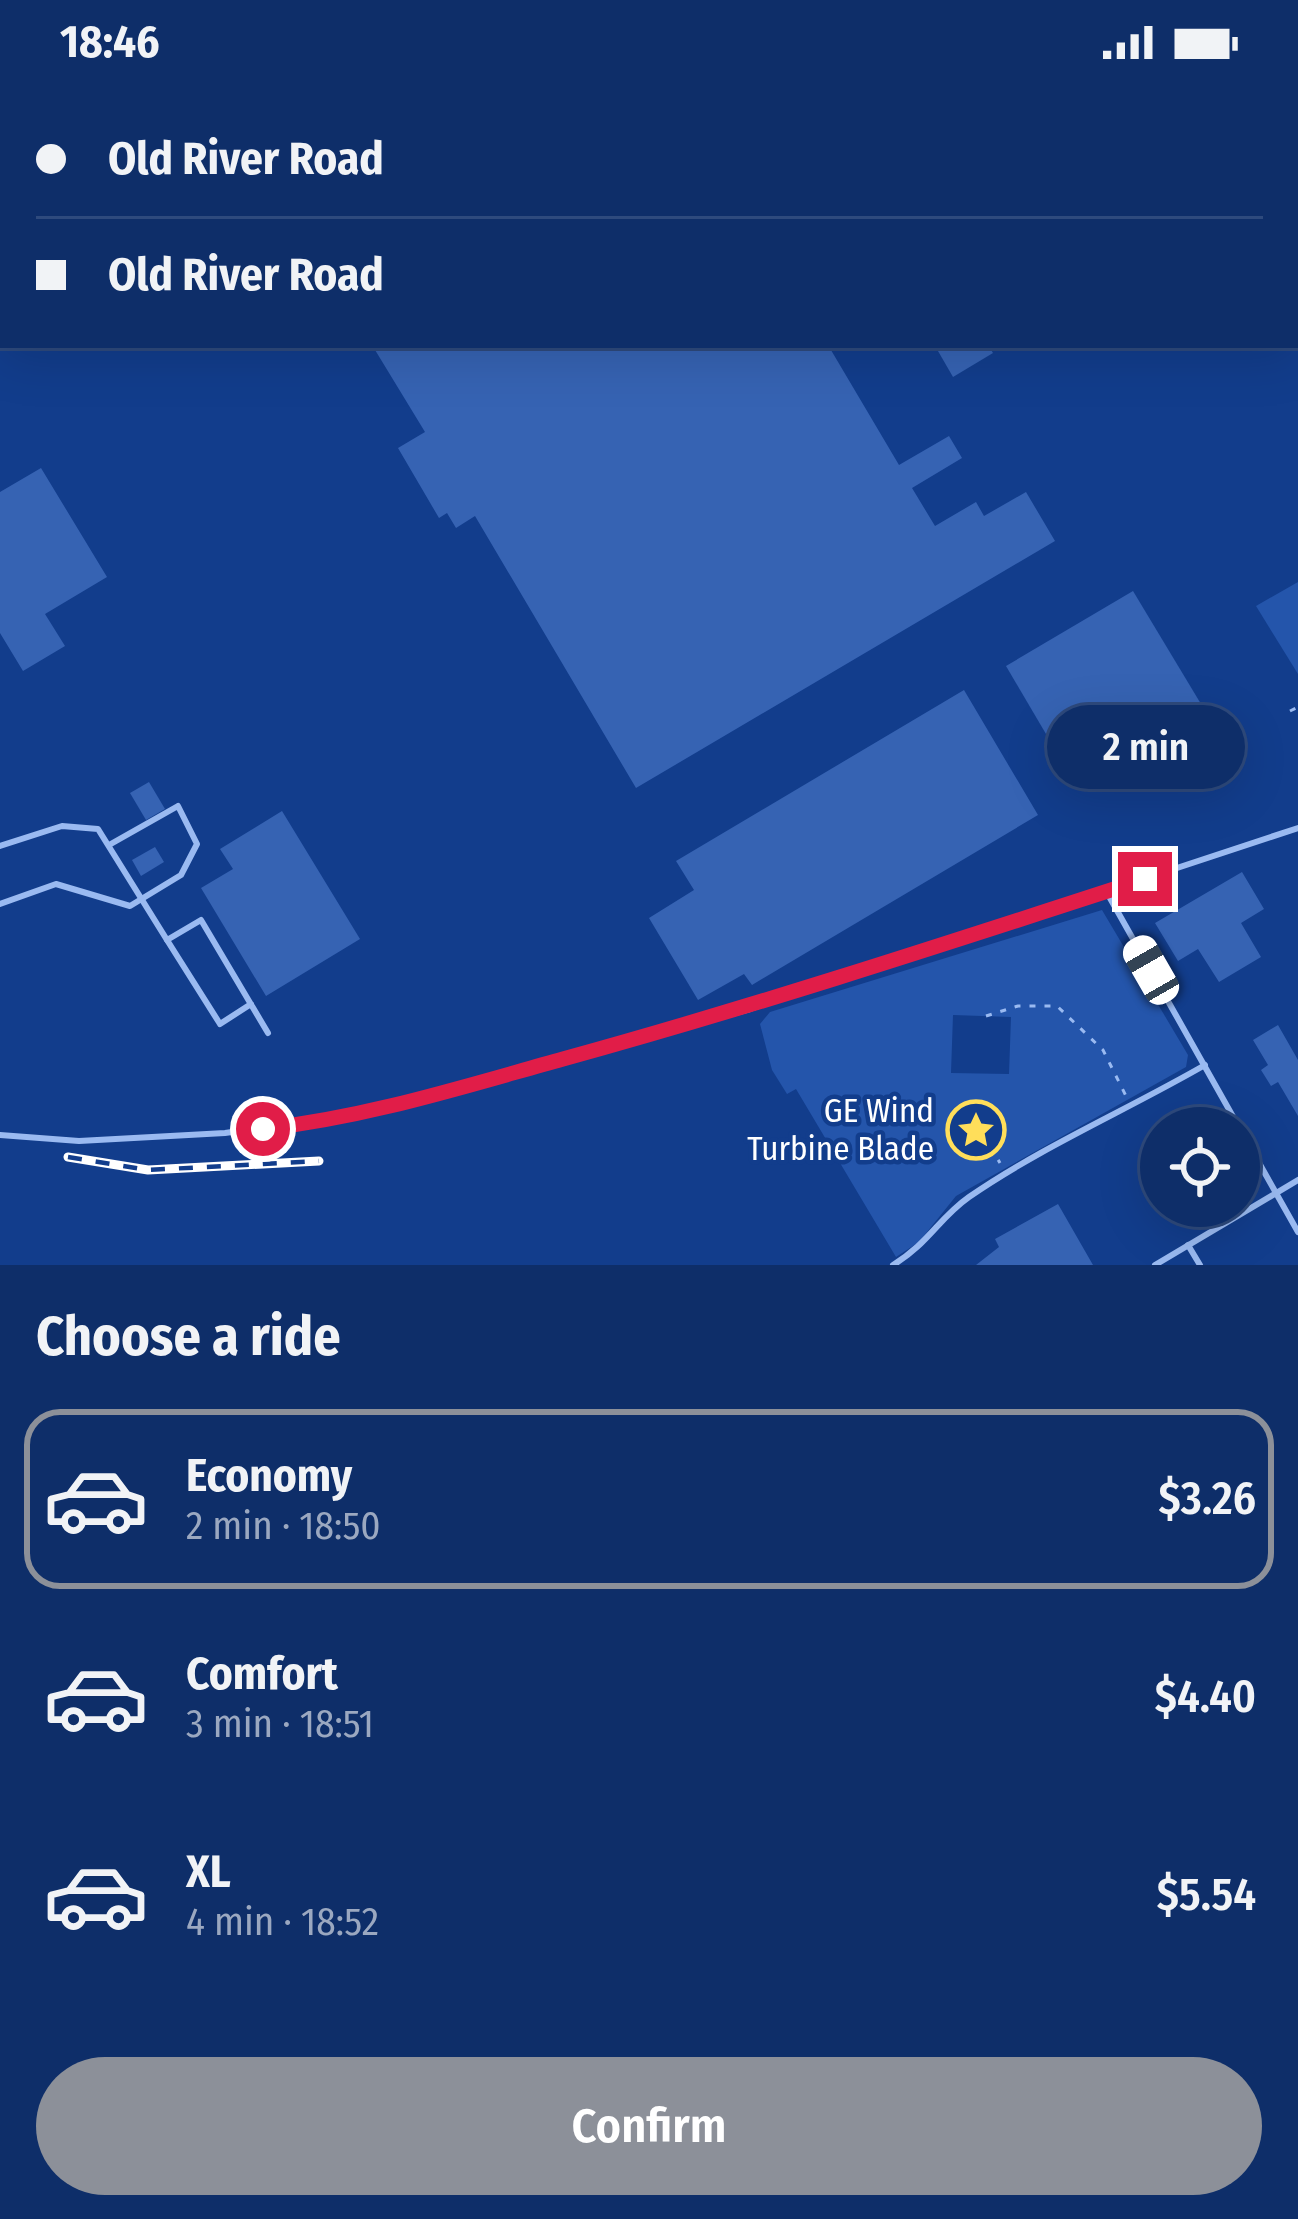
<!DOCTYPE html>
<meta charset="utf-8">
<style>
body{margin:0;font-family:"Fira Sans Condensed",sans-serif;background:#17366f;color:#f1f3f6;height:100vh;display:flex;flex-direction:column;font-size:45px;white-space:nowrap}
*{box-sizing:border-box;margin:0}
p{font-size:39px;color:#9ba8c0}
.icon{flex:none;width:66px;height:66px;fill:none;stroke:currentColor;stroke-width:2;stroke-linecap:round;stroke-linejoin:round}
.map{position:relative;height:1181px;overflow:hidden}
.details{display:flex;flex-direction:column;background:#0e2e69;flex:1}
.details>*{flex:none}
.banner{position:absolute;left:0px;top:0px;width:1299px;height:264px;box-shadow:0 12px 48px #0002,0 0 0 3px #2e4a7d;display:grid;align-content:center;height:264px;padding:0 36px;background:#0e2e69}
.fabs{position:absolute;left:1140px;top:1023px;display:grid;gap:24px}
.fabs a{display:grid;place-items:center;width:120px;height:120px;border-radius:50%;background:#0e2e69;box-shadow:0 12px 48px #0002,0 0 0 3px #2e4a7d;font-size:60px}
.end{position:absolute;width:54px;height:54px;margin:-27px;border:15px solid #e11d48;background:#fff;box-shadow:0 0 0 6px #fff}
.from{border-radius:50%}
.bubble{position:absolute;height:84px;border-radius:42px;background:#0e2e69;box-shadow:0 12px 48px #0002,0 0 0 3px #2e4a7d;font-size:39px;font-weight:600;line-height:84px;text-align:center}
.car{position:absolute;width:36px;height:72px;margin:-36px -18px;border-radius:15px;box-shadow:0 0 9px 3px #0007;background:linear-gradient(#fff 24%,#345 0 40%,#fff 0 76%,#345 0 86%,#fff 0)}
.banner b{display:flex;align-items:center;gap:42px;height:114px;font-size:45px}
.banner b+b{border-top:3px solid #2e4a7d}
.banner i{width:30px;height:30px;background:#f1f3f6}
ul{padding:0;list-style:none}
li{display:flex;align-items:center;gap:36px;height:180px;margin:0 24px 18px;padding:0 12px;border:6px solid transparent;border-radius:36px}
li div{flex:1}
li b{display:block;font-size:45px}
li em{font-style:normal;font-weight:600}
li.selected{border-color:#8c9099}
li>.icon{width:108px;height:108px;stroke-width:1.5}
h2{padding:0 36px;font-size:54px;line-height:144px}
.button{display:flex;gap:24px;margin-top:auto;padding:24px 36px}
.button a{flex:1;height:138px;border-radius:72px;background:#8c9099;color:#fff;font-size:48px;font-weight:600;line-height:138px;text-align:center}
.status{display:flex;justify-content:space-between;align-items:center;height:84px;padding:0 60px;background:#0e2e69;direction:ltr}
.status svg{height:33px;fill:currentColor}
.map>svg:first-child{display:block}
</style>
<div class="status"><b>18:46</b><svg viewBox="0 0 49 12"><path d="M0 12V9h3v3zM5 12V6h3v6zM10 12V3h3v9zM15 12V0h3v12zM26 1h20v11H26zM47 4h2v5h-2z"/></svg></div>
<div class="map">
<svg width="1298" height="1181" viewBox="0 0 1298 1181">
<rect width="100%" height="100%" fill="#123d8c"/>
<g fill="#2455ab" fill-rule="evenodd">
<path d="M1298,498V590L1256,522Z"/>
<path d="M1102,826L1188,971L1186,983L956,1112L919,1158L896,1173L796,1005L787,1010L772,986L760,940L770,928ZM953,931L1011,933L1009,990L951,989Z"/>
</g>
<g fill="#3663b3">
<path d="M372,261H828L899,381L949,352L962,374L912,404L935,442L976,418L984,432L1026,408L1055,457L636,704L475,432L456,444L447,429L439,434L398,364L425,348Z"/>
<path d="M948,261H988L993,269L953,293L938,267Z"/>
<path d="M41,384L107,493L45,530L65,562L23,587L0,549V408Z"/>
<path d="M1133,507L1204,625L1076,701L1006,582Z"/>
<path d="M964,606L1038,731L752,901L744,890L698,916L649,834L694,806L676,777Z"/>
<path d="M149,698L165,725L146,736L130,709Z"/>
<path d="M282,727L360,855L266,912L201,804L233,785L220,765Z"/>
<path d="M155,763L164,778L141,792L132,776Z"/>
<path d="M1242,788L1264,825L1241,839L1261,873L1219,898L1198,865L1178,877L1155,839Z"/>
<path d="M1278,941L1298,976V1032L1278,998L1271,1002L1261,986L1268,981L1253,956Z"/>
<path d="M1058,1120L1093,1181H976L999,1163L995,1155Z"/>
</g>
<g fill="none" stroke-linecap="round" stroke-linejoin="round">
<g stroke="#9abaf1" stroke-width="3" stroke-dasharray="6 9" stroke-linecap="butt">
<path d="M1235,0L1237,3"/>
<path d="M1296,102L1298,105"/>
<path d="M1290,627L1298,623"/>
<path d="M986,932L1018,922H1057L1103,966L1127,1014"/>
<path d="M983,1050L1000,1079"/>
</g>
<g stroke="#9abaf1" stroke-width="6">
<path d="M0,762L62,742L98,745L167,856"/>
<path d="M1106,807L1298,1148"/>
<path d="M0,820L56,800L130,822L181,791L197,760L178,722L109,761"/>
<path d="M251,920L220,940L167,856L201,836L268,949"/>
<path d="M0,1051L79,1057L225,1049L393,1025L750,925L1298,744"/>
<path d="M1188,1161L1200,1181"/>
<path d="M893,1181C928,1160 939,1134 969,1113C1043,1062 1127,1026 1205,981"/>
<path d="M1155,1181L1298,1096"/>
</g>
<defs>
<path id="rail" d="M68,1073L148,1086L319,1077"/>
</defs>
<use href="#rail" stroke="#fff" stroke-width="9"/>
<use href="#rail" stroke="#123d8c" stroke-width="4.5" stroke-dasharray="14" stroke-linecap="butt"/>
</g>
<g fill="none" stroke-linecap="round" stroke-linejoin="round">
<path stroke="#e11d48" stroke-width="15" d="M263,1045C368,1033 462,1003 563,975C759,921 951,858 1145,795"/>
</g>
<defs>
<symbol id="sight-ring" viewBox="-11 -11 22 22"><circle r="9.5" fill="#123d8c" stroke="#ffde5a" stroke-width="1.5"/><path d="M0-6L1.8-2.2L6-1.7L2.9 1.2L3.7 5.4L0 3.3L-3.7 5.4L-2.9 1.2L-6-1.7L-1.8-2.2Z" fill="#ffde5a"/></symbol>
</defs>
<g fill-rule="evenodd">
<use href="#sight-ring" x="943" y="1013" width="66" height="66"/>
</g>
<g text-anchor="middle" dominant-baseline="central" stroke-width="9" stroke-linejoin="round" paint-order="stroke">
<g font-size="33" fill="#fff" stroke="#123d8c" text-anchor="end">
<text x="934" y="1027">GE Wind<tspan x="934" dy="38">Turbine Blade</tspan></text>
</g>
</g>
</svg>
<div class="fabs">
<a><svg class="icon" aria-label="locate" viewBox="0 0 24 24"><circle cx="12" cy="12" r="6"/><path d="M12 2v4M12 18v4M2 12h4M18 12h4"/></svg></a>
</div>
<i class="end from" style="left:263px;top:1045px"></i>
<i class="end" style="left:1145px;top:795px"></i>
<div class="bubble" style="left:1047px;top:621px;width:198px">2 min</div>
<i class="car" style="left:1151px;top:886px;rotate:330deg"></i>
<div class="banner">
<b><i class="from"></i>Old River Road</b>
<b><i></i>Old River Road</b>
</div>
</div>
<section class="details">
<h2>Choose a ride</h2>
<ul>
<li class="selected"><svg class="icon" aria-label="car" viewBox="0 0 24 24"><path d="M5 17H2v-5l4-1 3-4h7l3 4 3 1v5h-3M9 17h6M6 11h13"/><circle cx="7" cy="17" r="2"/><circle cx="17" cy="17" r="2"/></svg><div><b>Economy</b><p>2 min · 18:50</p></div><em>$3.26</em></li>
<li><svg class="icon" aria-label="car" viewBox="0 0 24 24"><path d="M5 17H2v-5l4-1 3-4h7l3 4 3 1v5h-3M9 17h6M6 11h13"/><circle cx="7" cy="17" r="2"/><circle cx="17" cy="17" r="2"/></svg><div><b>Comfort</b><p>3 min · 18:51</p></div><em>$4.40</em></li>
<li><svg class="icon" aria-label="car" viewBox="0 0 24 24"><path d="M5 17H2v-5l4-1 3-4h7l3 4 3 1v5h-3M9 17h6M6 11h13"/><circle cx="7" cy="17" r="2"/><circle cx="17" cy="17" r="2"/></svg><div><b>XL</b><p>4 min · 18:52</p></div><em>$5.54</em></li>
</ul>
<div class="button"><a>Confirm</a></div>
</section>
